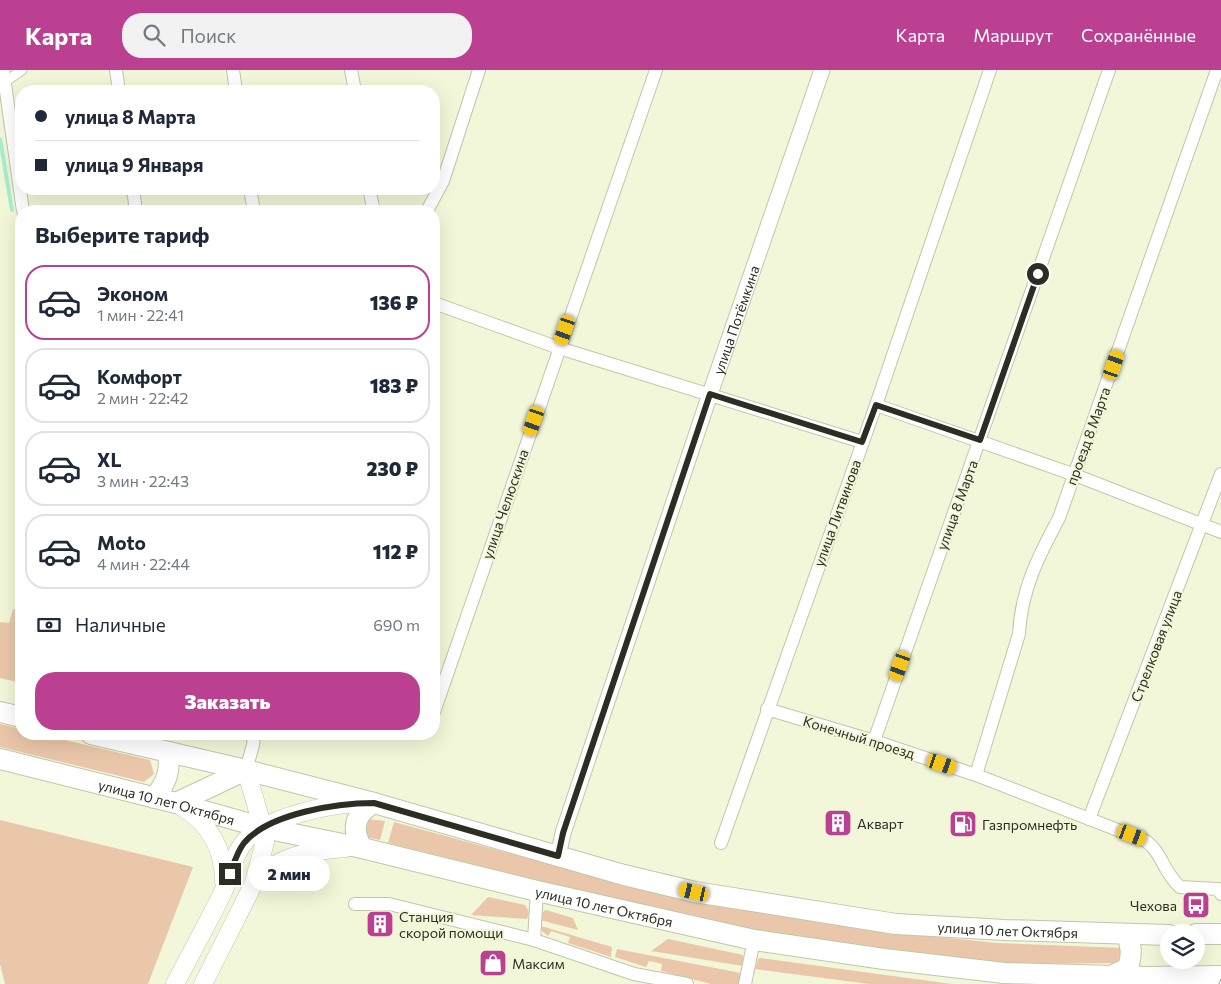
<!DOCTYPE html>
<html lang="ru">
<meta charset="utf-8">
<style>
body{margin:0;font-family:Commissioner,sans-serif;background:#f2f2f3;color:#1f2937;height:100vh;display:flex;flex-direction:column;font-size:19px;white-space:nowrap}
*{box-sizing:border-box;margin:0}
p{font-size:16px;color:#747a83}
.icon{flex:none;width:28px;height:28px;fill:none;stroke:currentColor;stroke-width:2;stroke-linecap:round;stroke-linejoin:round}
.map{position:relative;flex:1;overflow:hidden}
.side{position:absolute;left:15px;top:135px;width:425px;height:535px;display:flex;flex-direction:column;background:#fff;border-radius:20px;box-shadow:0 5px 20px #0002}
.side>*{flex:none}
.guide{position:absolute;left:15px;top:15px;width:425px;height:110px;border-radius:20px;box-shadow:0 5px 20px #0002;display:grid;align-content:center;height:110px;padding:0 20px;background:#fff}
.buttons{position:absolute;left:1160px;top:854px;display:grid;gap:10px}
.buttons a{display:grid;place-items:center;width:45px;height:45px;border-radius:50%;background:#fff;box-shadow:0 5px 20px #0002;font-size:25px}
.end{position:absolute;width:22px;height:22px;margin:-11px;border:6px solid #2d2e23;background:#fff;box-shadow:0 0 0 2px #fff}
.from{border-radius:50%}
.bubble{position:absolute;height:35px;border-radius:18px;background:#fff;box-shadow:0 5px 20px #0002;font-size:16px;font-weight:800;line-height:35px;text-align:center}
.car{position:absolute;width:15px;height:30px;margin:-15px -8px;border-radius:6px;box-shadow:0 0 4px 1px #0007;background:linear-gradient(#f5c518 24%,#345 0 40%,#f5c518 0 76%,#345 0 86%,#f5c518 0)}
.guide b{display:flex;align-items:center;gap:18px;height:48px;font-size:19px}
.guide b+b{border-top:1px solid #e0e1e3}
.guide i{width:12px;height:12px;background:#1f2937}
ul{padding:0;list-style:none}
li{display:flex;align-items:center;gap:15px;height:75px;margin:0 10px 8px;padding:0 10px;border:2px solid #e0e1e3;border-radius:20px}
li div{flex:1}
li b{display:block;font-size:19px}
li em{font-style:normal;font-weight:800}
li.active{border-color:#bb4092}
li>.icon{width:45px;height:45px;stroke-width:1.5}
h2{padding:0 20px;font-size:22px;line-height:60px}
.pay{display:flex;align-items:center;gap:12px;height:55px;padding:0 20px;font-size:19px}
.pay p{margin-inline-start:auto}
.action{display:flex;gap:10px;margin-top:auto;padding:10px 20px}
.action a{flex:1;height:58px;border-radius:20px;background:#bb4092;color:#fff;font-size:20px;font-weight:800;line-height:58px;text-align:center}
header{display:flex;align-items:center;gap:30px;box-sizing:border-box;height:70px;padding:0 25px;background:#bb4092;color:#fff}
header strong{font-size:24px}
nav{display:flex;gap:28px;margin-inline-start:auto;font-size:18px}
.search{width:350px;height:45px;background:#f2f2f3;display:flex;align-items:center;gap:12px;box-sizing:border-box;padding:0 18px;border-radius:20px;color:#747a83;font-size:19px}
.map>svg:first-child{display:block}
</style>
<header>
<strong>Карта</strong>
<div class="search"><svg class="icon" aria-label="search" viewBox="0 0 24 24"><circle cx="10" cy="10" r="6"/><path d="M15 15l6 6"/></svg>Поиск</div>
<nav><a>Карта</a><a>Маршрут</a><a>Сохранённые</a></nav>
</header>
<div class="map">
<svg width="1221" height="914" viewBox="0 0 1221 914">
<rect width="100%" height="100%" fill="#f3f7d9"/>
<g fill="#eac7aa">
<path d="M13,539L21,540V613L0,608V552L9,553Z"/>
<path d="M0,654L21,659V664H39L150,690L154,704L144,712L0,677Z"/>
<path d="M368,749L385,751L380,770L366,767L361,756Z"/>
<path d="M0,750L193,797L148,914H5L0,894Z"/>
<path d="M394,752L638,818L703,833L872,860L997,873L1123,878L1122,893L1002,894L860,880L695,850L388,773Z"/>
<path d="M488,827L525,835L529,842L527,849L471,845Z"/>
<path d="M546,840L573,848L578,860L540,850L543,842Z"/>
<path d="M541,856L612,877L611,887L568,873L570,867L551,861L548,866L542,861Z"/>
<path d="M668,869L743,885V896L651,881Z"/>
<path d="M617,879L741,903L739,914H711L661,901L662,894L649,891L646,897L615,887Z"/>
<path d="M761,888L952,914H869L755,899L758,889Z"/>
</g>
<g fill="none" stroke-linecap="round" stroke-linejoin="round">
<path stroke="#a9eecf" stroke-width="4" d="M0,69L12,140"/>
<defs>
<path id="pedestrian" d="M2,14L22,0"/>
<g id="minor">
<path d="M3,0L23,141"/>
<path d="M116,0L119,21"/>
<path d="M233,0L236,21"/>
<path d="M351,0L355,21"/>
<path d="M133,119L136,141"/>
<path d="M250,119L254,141"/>
<path d="M369,119L374,141"/>
<path d="M427,141L443,111L479,0"/>
<path d="M434,233L559,278L862,372"/>
<path d="M876,335L1075,405L1221,462"/>
<path d="M767,639L874,671L976,705L1146,771C1163,784 1163,802 1180,817L1218,819L1221,824"/>
<path d="M434,642L656,0"/>
<path d="M874,671L1109,0"/>
<path d="M246,700L253,675L254,664"/>
<path d="M976,705L1019,564C1021,520 1039,485 1059,448L1217,0"/>
<path d="M1089,749L1221,404"/>
<path d="M721,773L876,335L990,0"/>
<path d="M355,834H389L534,870L634,904L687,914"/>
<path d="M534,870L537,821"/>
<path d="M745,914L754,870"/>
</g>
<g id="tertiary">
<path id="s1" d="M558,786L563,763L710,324L822,0"/>
</g>
<g id="secondary">
<path d="M246,700L265,765V772L254,812"/>
<path d="M182,737C210,754 224,780 224,812"/>
<path d="M175,914C191,883 208,853 223,822C231,805 233,784 246,770C270,746 332,733 365,733"/>
<path d="M203,914L252,817C272,786 312,780 346,778"/>
</g>
<g id="primary">
<path d="M0,642L21,647"/>
<path id="s2" d="M91,664L246,700L374,733L624,805L695,822L896,854L1005,860L1169,865"/>
<path id="s3" d="M0,689L176,733L264,758L362,778L537,821L754,870L884,889L1004,903L1149,907L1221,906"/>
<path d="M154,728C166,714 171,701 168,682"/>
<path d="M176,733L246,700"/>
<path d="M362,778C351,759 354,744 374,733"/>
<path d="M1196,864H1221"/>
<path d="M1113,905L1128,898C1132,885 1132,876 1126,864"/>
</g>
</defs>
<use href="#pedestrian" stroke="#c2c6a9" stroke-width="11"/>
<use href="#minor" stroke="#c2c6a9" stroke-width="14"/>
<use href="#tertiary" stroke="#c2c6a9" stroke-width="17"/>
<use href="#secondary" stroke="#c2c6a9" stroke-width="19"/>
<use href="#primary" stroke="#c2c6a9" stroke-width="22"/>
<use href="#pedestrian" stroke="#fff" stroke-width="9"/>
<use href="#minor" stroke="#fff" stroke-width="12"/>
<use href="#tertiary" stroke="#fff" stroke-width="15"/>
<use href="#secondary" stroke="#fff" stroke-width="18"/>
<use href="#primary" stroke="#fff" stroke-width="20"/>
<path stroke="#989b85" stroke-width="1" d="M1219,914L1221,909"/>
</g>
<g fill="none" stroke-linecap="round" stroke-linejoin="round">
<path stroke="#2d2e23" stroke-width="6" d="M230,804C234,793 237,782 244,773C269,743 338,733 374,733L558,786L563,763L710,324L862,372L876,335L980,370L1038,204"/>
</g>
<defs>
<symbol id="building-square" viewBox="-11 -11 22 22"><rect x="-9" y="-9" width="18" height="18" rx="4" fill="#bb4092" stroke="#f3f7d9"/><path d="M-4-6H4V6H1V3H-1V6H-4ZM-2.5-4.3h1.7v1.8h-1.7ZM.8-4.3h1.7v1.8H.8ZM-2.5-1h1.7V.8h-1.7ZM.8-1h1.7V.8H.8Z" fill="#fff"/></symbol>
<symbol id="fuel-square" viewBox="-11 -11 22 22"><rect x="-9" y="-9" width="18" height="18" rx="4" fill="#bb4092" stroke="#f3f7d9"/><path d="M-5.5-6h7V0h2V4h1.3V-2.5L3-4.5l.8-.8L6-3V5H2.5V1h-1V6h-7ZM-4.2-4.7v3.2H.2V-4.7Z" fill="#fff"/></symbol>
<symbol id="bus-square" viewBox="-11 -11 22 22"><rect x="-9" y="-9" width="18" height="18" rx="4" fill="#bb4092" stroke="#f3f7d9"/><path d="M-5-6H5V4H4V6H2V4H-2V6H-4V4H-5ZM-3.5-4V0h7V-4ZM-3.5 1.2v1.5H-2V1.2ZM2 1.2v1.5H3.5V1.2Z" fill="#fff"/></symbol>
<symbol id="shop-square" viewBox="-11 -11 22 22"><rect x="-9" y="-9" width="18" height="18" rx="4" fill="#bb4092" stroke="#f3f7d9"/><path d="M-5-2.5h2.3a2.7 3.5 0 0 1 5.4 0H5L5.5 6h-11ZM-1.5-2.5h3a1.5 2.3 0 0 0-3 0Z" fill="#fff"/></symbol>
</defs>
<g fill-rule="evenodd">
<use href="#building-square" x="822" y="737" width="32" height="32"/>
<use href="#fuel-square" x="947" y="738" width="32" height="32"/>
<use href="#bus-square" x="1180" y="819" width="32" height="32"/>
<use href="#building-square" x="364" y="838" width="32" height="32"/>
<use href="#shop-square" x="477" y="877" width="32" height="32"/>
</g>
<g text-anchor="middle" dominant-baseline="central" stroke-width="4" stroke-linejoin="round" paint-order="stroke">
<g font-size="14" fill="#2d2e23" stroke="#f3f7d9">
<text stroke="none"><textPath href="#s1" startOffset="565">улица Потёмкина</textPath></text>
<text transform="translate(1088 366) rotate(-70)">проезд 8 Марта</text>
<text transform="translate(505 434) rotate(-71)">улица Челюскина</text>
<text transform="translate(957 435) rotate(-70)">улица 8 Марта</text>
<text transform="translate(837 443) rotate(-70)">улица Литвинова</text>
<text transform="translate(1156 576) rotate(-69)">Стрелковая улица</text>
<text transform="translate(859 667) rotate(17)">Конечный проезд</text>
<text stroke="none"><textPath href="#s3" startOffset="172">улица 10 лет Октября</textPath></text>
<text stroke="none"><textPath href="#s3" startOffset="622">улица 10 лет Октября</textPath></text>
<text stroke="none"><textPath href="#s2" startOffset="940">улица 10 лет Октября</textPath></text>
</g>
<g font-size="14" fill="#2d2e23" stroke="#f3f7d9" text-anchor="start">
<text x="857" y="753">Акварт</text>
<text x="982" y="754">Газпромнефть</text>
<text x="1177" y="835" text-anchor="end">Чехова</text>
<text x="399" y="846">Станция<tspan x="399" dy="16">скорой помощи</tspan></text>
<text x="512" y="893">Максим</text>
</g>
</g>
</svg>
<div class="buttons">
<a><svg class="icon" aria-label="layers" viewBox="0 0 24 24"><path d="M12 4l9 5-9 5-9-5zM3 14l9 5 9-5"/></svg></a>
</div>
<i class="end from" style="left:1038px;top:204px"></i>
<i class="end" style="left:230px;top:804px"></i>
<div class="bubble" style="left:248px;top:786px;width:82px">2 мин</div>
<i class="car" style="left:565px;top:260px;rotate:199deg"></i>
<i class="car" style="left:1114px;top:295px;rotate:19deg"></i>
<i class="car" style="left:534px;top:351px;rotate:199deg"></i>
<i class="car" style="left:900px;top:596px;rotate:200deg"></i>
<i class="car" style="left:942px;top:694px;rotate:109deg"></i>
<i class="car" style="left:1132px;top:765px;rotate:111deg"></i>
<i class="car" style="left:694px;top:822px;rotate:283deg"></i>
<div class="guide">
<b><i class="from"></i>улица 8 Марта</b>
<b><i></i>улица 9 Января</b>
</div>
<section class="side">
<h2>Выберите тариф</h2>
<ul>
<li class="active"><svg class="icon" aria-label="car" viewBox="0 0 24 24"><path d="M5 17H2v-5l4-1 3-4h7l3 4 3 1v5h-3M9 17h6M6 11h13"/><circle cx="7" cy="17" r="2"/><circle cx="17" cy="17" r="2"/></svg><div><b>Эконом</b><p>1 мин · 22:41</p></div><em>136 ₽</em></li>
<li><svg class="icon" aria-label="car" viewBox="0 0 24 24"><path d="M5 17H2v-5l4-1 3-4h7l3 4 3 1v5h-3M9 17h6M6 11h13"/><circle cx="7" cy="17" r="2"/><circle cx="17" cy="17" r="2"/></svg><div><b>Комфорт</b><p>2 мин · 22:42</p></div><em>183 ₽</em></li>
<li><svg class="icon" aria-label="car" viewBox="0 0 24 24"><path d="M5 17H2v-5l4-1 3-4h7l3 4 3 1v5h-3M9 17h6M6 11h13"/><circle cx="7" cy="17" r="2"/><circle cx="17" cy="17" r="2"/></svg><div><b>XL</b><p>3 мин · 22:43</p></div><em>230 ₽</em></li>
<li><svg class="icon" aria-label="car" viewBox="0 0 24 24"><path d="M5 17H2v-5l4-1 3-4h7l3 4 3 1v5h-3M9 17h6M6 11h13"/><circle cx="7" cy="17" r="2"/><circle cx="17" cy="17" r="2"/></svg><div><b>Moto</b><p>4 мин · 22:44</p></div><em>112 ₽</em></li>
</ul>
<div class="pay"><svg class="icon" aria-label="cash" viewBox="0 0 24 24"><path d="M3 7h18v10H3z"/><circle cx="12" cy="12" r="2"/></svg>Наличные<p>690 m</p></div>
<div class="action"><a>Заказать</a></div>
</section>
</div>
